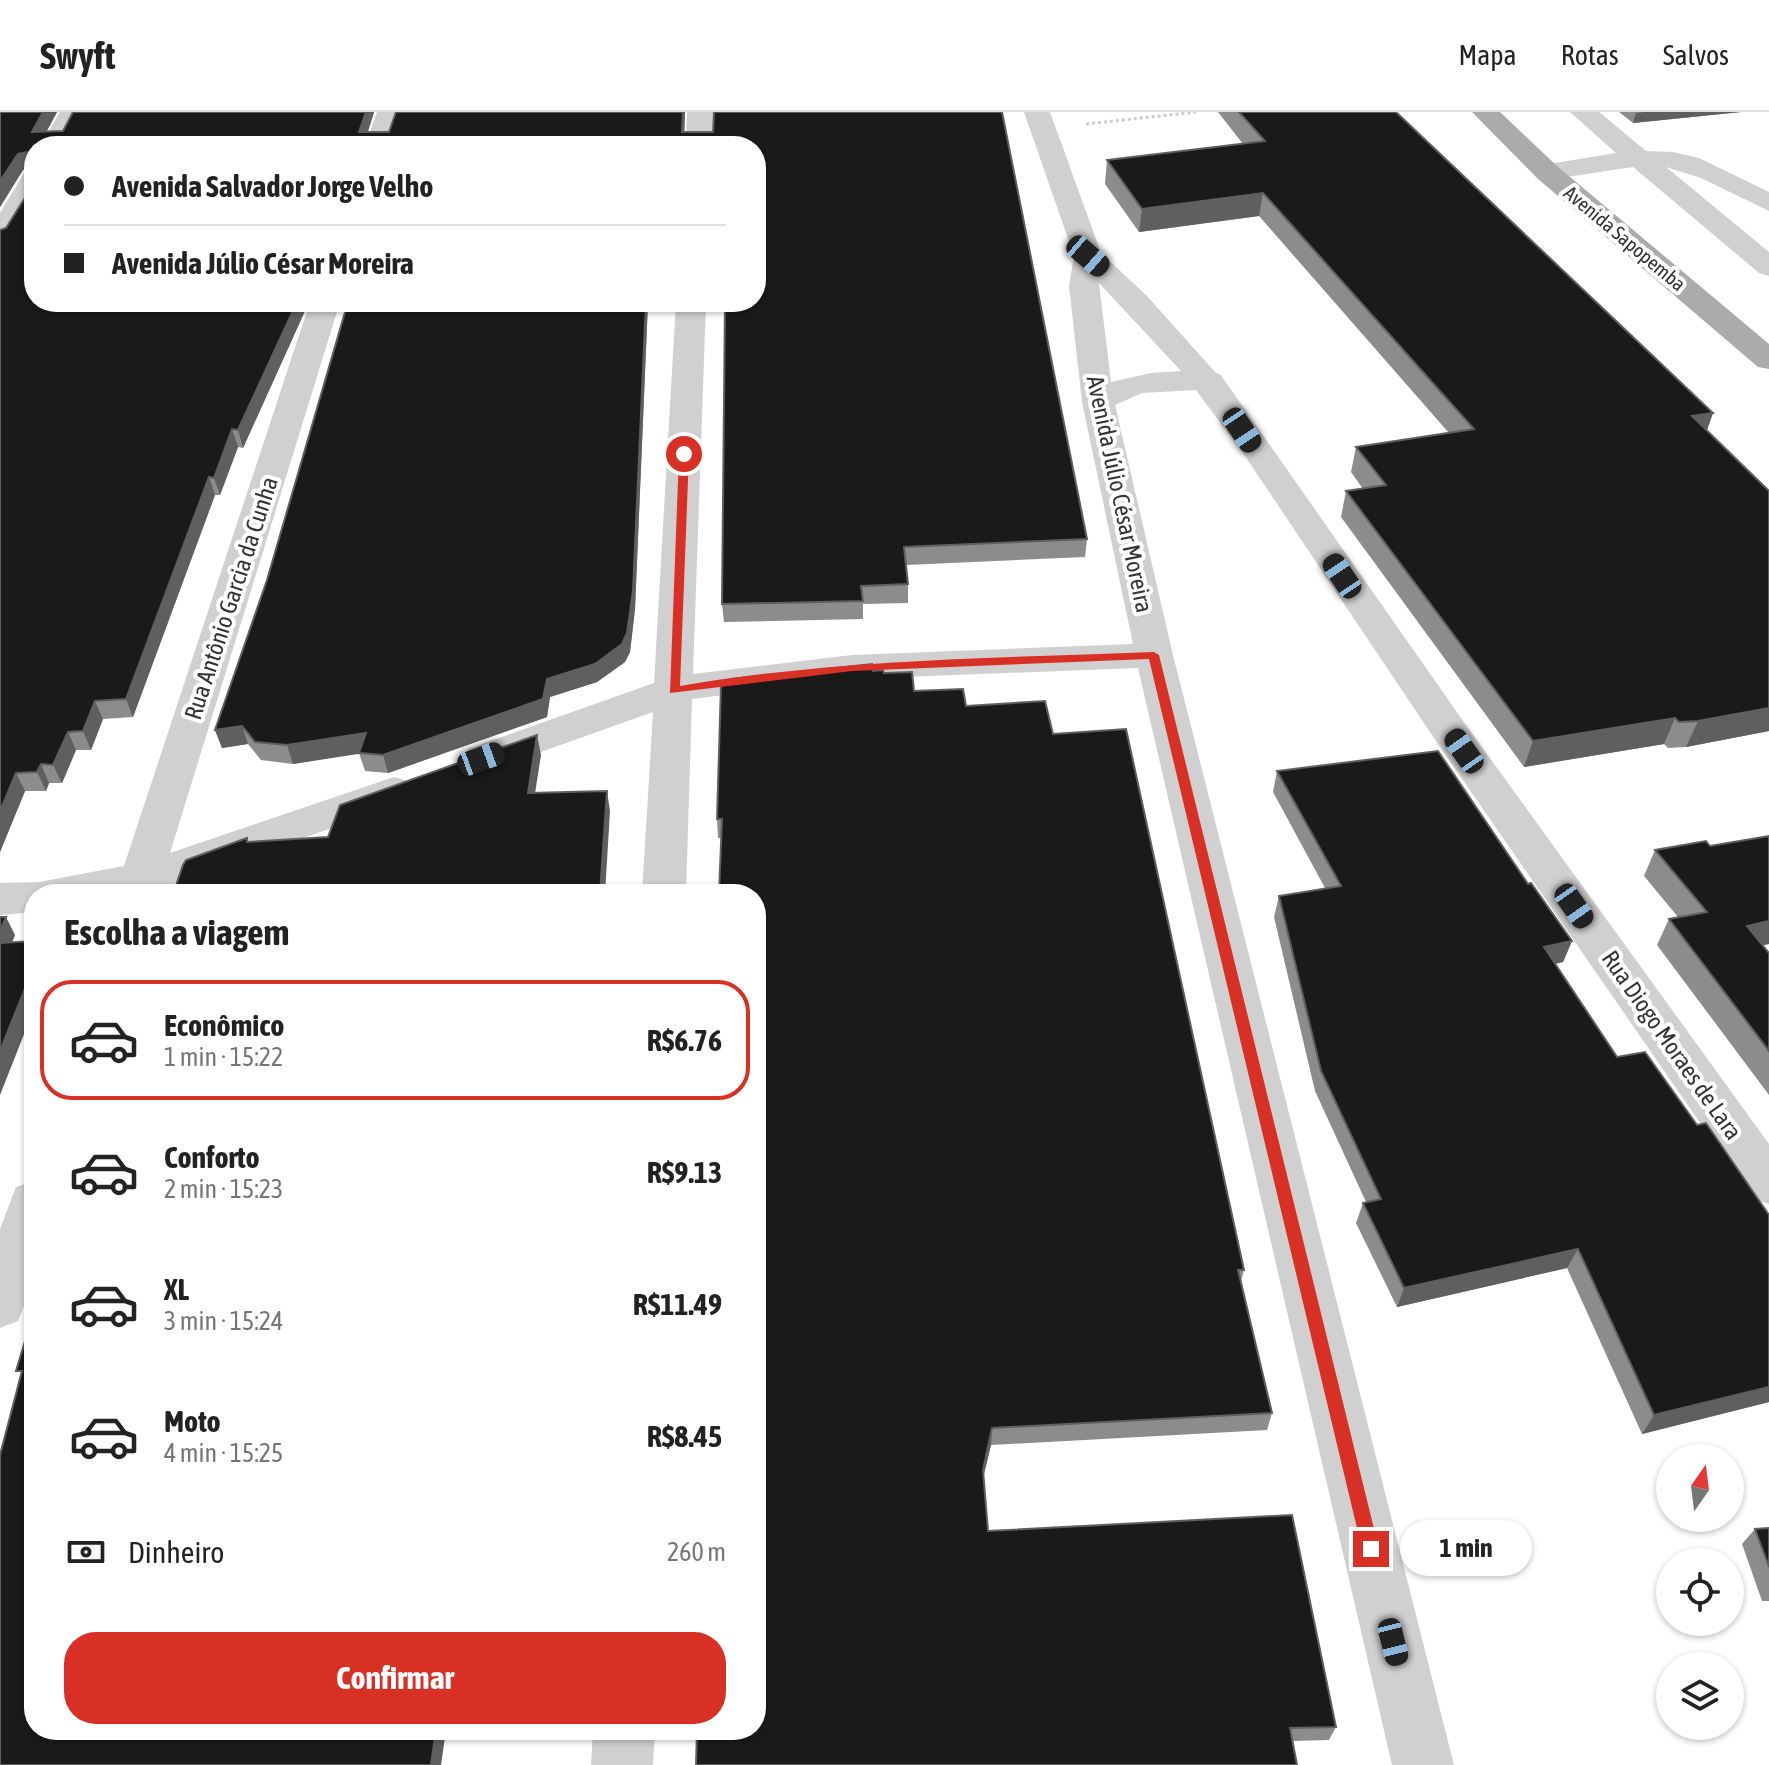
<!DOCTYPE html>
<html lang="pt">
<meta charset="utf-8">
<style>
body{margin:0;font-family:"Asap Condensed",sans-serif;background:#f6f6f6;color:#222;height:100vh;display:flex;flex-direction:column;font-size:30px;white-space:nowrap}
*{box-sizing:border-box;margin:0}
p{font-size:26px;color:#767676}
.icon{flex:none;width:44px;height:44px;fill:none;stroke:currentColor;stroke-width:2;stroke-linecap:round;stroke-linejoin:round}
.map{position:relative;flex:1;overflow:hidden}
.drawer{position:absolute;left:24px;top:772px;width:742px;height:856px;display:flex;flex-direction:column;background:#fff;border-radius:32px;box-shadow:0 2px 6px #0004}
.drawer>*{flex:none}
.top-card{position:absolute;left:24px;top:24px;width:742px;height:176px;border-radius:32px;box-shadow:0 2px 6px #0004;display:grid;align-content:center;height:176px;padding:0 40px;background:#fff}
.needle{width:52px;rotate:14deg}
.tools{position:absolute;left:1656px;top:1332px;display:grid;gap:16px}
.tools a{display:grid;place-items:center;width:88px;height:88px;border-radius:50%;background:#fff;box-shadow:0 2px 6px #0004;font-size:40px}
.end{position:absolute;width:36px;height:36px;margin:-18px;border:10px solid #d93025;background:#fff;box-shadow:0 0 0 4px #fff}
.from{border-radius:50%}
.bubble{position:absolute;height:56px;border-radius:28px;background:#fff;box-shadow:0 2px 6px #0004;font-size:26px;font-weight:700;line-height:56px;text-align:center}
.car{position:absolute;width:24px;height:48px;margin:-24px -12px;border-radius:10px;box-shadow:0 0 6px 2px #0007;background:linear-gradient(#222 24%,#8ab4d8 0 40%,#222 0 76%,#8ab4d8 0 86%,#222 0)}
.top-card b{display:flex;align-items:center;gap:28px;height:76px;font-size:30px}
.top-card b+b{border-top:2px solid #e0e0e0}
.top-card i{width:20px;height:20px;background:#222}
ul{padding:0;list-style:none}
li{display:flex;align-items:center;gap:24px;height:120px;margin:0 16px 12px;padding:0 24px;border:4px solid transparent;border-radius:32px}
li div{flex:1}
li b{display:block;font-size:30px}
li em{font-style:normal;font-weight:700}
li.on{border-color:#d93025}
li>.icon{width:72px;height:72px;stroke-width:1.5}
h2{padding:0 40px;font-size:36px;line-height:96px}
.pay{display:flex;align-items:center;gap:20px;height:88px;padding:0 40px;font-size:30px}
.pay p{margin-inline-start:auto}
.cta{display:flex;gap:16px;margin-top:auto;padding:16px 40px}
.cta a{flex:1;height:92px;border-radius:32px;background:#d93025;color:#fff;font-size:32px;font-weight:700;line-height:92px;text-align:center}
header{display:flex;align-items:center;gap:48px;box-sizing:border-box;height:112px;padding:0 40px;background:#fff;border-bottom:2px solid #e0e0e0}
header strong{font-size:38px}
nav{display:flex;gap:44px;margin-inline-start:auto;font-size:28px}
.map>svg:first-child{display:block}
</style>
<header>
<strong>Swyft</strong>
<nav><a>Mapa</a><a>Rotas</a><a>Salvos</a></nav>
</header>
<div class="map">
<svg width="1769" height="1653" viewBox="0 0 1769 1653">
<rect width="100%" height="100%" fill="#fff"/>
<g fill="none" stroke-linecap="round" stroke-linejoin="round">
<path stroke="#cdcdcd" stroke-width="3" stroke-dasharray="3 3" stroke-linecap="butt" d="M1086,12L1196,0"/>
<g fill="#d0d0d0" fill-rule="evenodd">
<path d="M60,0H86L66,34H40Z"/>
<path d="M377,0H403L391,34H365Z"/>
<path d="M687,0H713L712,34H686Z"/>
<path d="M1024,0H1050L1101,141L1146,183L1216,261L1220,262L1466,613L1769,1032V1092L1752,1086L1438,632L1247,347L1196,278L1142,281L1115,293L1173,543L1454,1653H1392L1138,556L852,567L692,587L686,782H642L653,600L482,661L468,657L462,647L468,637L654,571L676,190H706L693,562L852,543L1133,532L1082,290L1069,174L1074,144ZM1099,171L1181,259L1151,261L1111,270Z"/>
<path d="M1570,0H1599L1646,39L1673,40L1699,46L1769,80V99L1701,66L1666,55L1769,140V164L1759,161L1633,55L1547,68L1537,66L1533,60L1537,54L1616,41Z"/>
<path d="M34,59V91L10,131L0,134V101L24,61Z"/>
<path d="M310,190H340L170,741L394,665L408,669L414,679L408,689L159,777L158,782H34V800L0,803V771L39,770L124,754Z"/>
<path d="M34,1069V1168L18,1209L0,1216V1117L16,1075Z"/>
<path d="M593,1618H655L653,1653H591Z"/>
</g>
<path fill="#ababab" fill-rule="evenodd" d="M1472,0H1500L1557,54L1769,232V257L1758,255L1537,66Z"/>
</g>
<g fill="#8c8c8c">
<path d="M0,0H57L46,20L63,19L73,0H374L368,20H389L396,0H685L684,20H713L714,0H1002L1087,427L1085,445L906,453L908,472V491L863,492V507L724,510L722,492L725,194L716,193L715,190H756V34H34V190H309L243,336L238,335L220,383H215L133,605L103,607L91,638H76L62,671H49L46,679H25L0,740V118L6,116L31,76V57L23,58L0,95Z"/>
<path d="M1218,0H1396L1713,301L1707,318L1769,619L1686,635L1668,636L1664,632L1524,655L1341,405L1346,379L1363,377L1351,360L1356,335L1449,321L1259,104L1139,120L1105,72L1107,48L1243,32Z"/>
<path d="M1619,0H1741L1633,11Z"/>
<path d="M348,190H648L635,497L630,540L625,550L597,570L550,585L547,605L388,661L365,659L359,641L293,652L261,648L248,632L222,636L215,618L267,468Z"/>
<path d="M873,559L884,561L914,579L966,594L1053,622L1244,1158L1241,1169L1272,1301L1267,1318L991,1333L983,1365L988,1419L1336,1615L1329,1628L1292,1629L756,1618V782L721,726H718L717,707Z"/>
<path d="M1277,659L1528,772L1572,829L1563,850L1555,852L1769,1290L1642,1322L1567,1156L1397,1195L1356,1111L1363,1091L1366,1090L1315,979L1274,805L1279,784L1325,776L1273,680Z"/>
<path d="M1769,724V832L1762,833L1769,841V983L1657,833L1669,807L1678,805L1644,764L1655,738L1710,734Z"/>
<path d="M1769,1416V1489H1762L1742,1432L1755,1417Z"/>
</g>
<g fill="#5f5f5f">
<path d="M43,0H57L39,34L32,20Z"/>
<path d="M366,0H374L363,34L359,20Z"/>
<path d="M683,0H685L684,34L682,20Z"/>
<path d="M1644,0H1741L1633,11L1636,1Z"/>
<path d="M28,40L33,56L23,58L0,95V69L18,42Z"/>
<path d="M1263,81L1259,104L1139,120L1142,97Z"/>
<path d="M297,190H309L243,336L238,318Z"/>
<path d="M646,190H648L635,497L630,540L625,550L597,570L550,585L547,605L388,661L383,643L547,567Z"/>
<path d="M1713,301L1704,326L1692,304Z"/>
<path d="M232,317L238,335L220,383L214,366Z"/>
<path d="M209,365L215,383L133,605L126,587Z"/>
<path d="M95,589L103,607L91,638L83,619Z"/>
<path d="M1769,596V619L1686,635L1698,609Z"/>
<path d="M1675,606L1664,632L1524,655L1533,629Z"/>
<path d="M242,614L248,632L222,636L215,618Z"/>
<path d="M68,620L76,638L62,671L53,653Z"/>
<path d="M366,621L371,640L293,652L287,633Z"/>
<path d="M537,623L541,643L532,701L528,681Z"/>
<path d="M41,652L49,671L46,679L37,660Z"/>
<path d="M16,661L25,679L0,740V699Z"/>
<path d="M607,679L610,699L605,782H600Z"/>
<path d="M6,805L15,823L5,849L0,840V819Z"/>
<path d="M1769,809V832L1733,839L1747,814Z"/>
<path d="M1572,829L1563,850L1535,856L1544,835Z"/>
<path d="M34,850V897L0,983V939Z"/>
<path d="M1578,1137L1567,1156L1397,1195L1404,1176Z"/>
<path d="M1769,1275V1290L1642,1322L1654,1303Z"/>
<path d="M992,1316L991,1333L981,1375L983,1358Z"/>
<path d="M436,1618H446L441,1653H431Z"/>
</g>
<g fill="#1a1a1a" stroke="#5f5f5f" stroke-width="2">
<path d="M0,0H43L32,20L63,19L73,0H366L359,20H389L396,0H683L682,20H713L714,0H1002L1087,427L904,435L908,472L861,474L863,489L722,492L725,190H756V34H34V190H297L238,318L232,317L214,366L209,365L126,587L95,589L83,619L68,620L53,653L41,652L37,660L16,661L0,699V118L6,116L31,76V43L28,40L18,42L0,69Z"/>
<path d="M1239,0H1396L1713,301L1692,304L1769,379V596L1698,609L1679,610L1675,606L1533,629L1346,379L1386,373L1356,335L1474,317L1263,81L1142,97L1107,48L1265,29Z"/>
<path d="M348,190H646L633,479L627,521L622,532L595,552L547,567L543,587L383,643L359,641L366,621L287,633L255,630L242,614L215,618L267,468Z"/>
<path d="M872,552L873,559L883,558L884,561L912,560L914,579L963,577L966,594L1045,589L1053,622L1126,617L1244,1158H1238L1272,1301L992,1316L983,1358L988,1419L1292,1403L1336,1615L1290,1616L1297,1653H696L697,1618H756V782H719L722,707H717L721,573L731,567Z"/>
<path d="M537,623L528,681L607,679L600,782H173L183,753L186,748L247,726V730L328,725L340,693Z"/>
<path d="M1438,639L1528,772L1531,771L1572,829L1544,835L1617,945L1645,940L1697,1013L1706,1011L1769,1103V1275L1654,1303L1578,1137L1404,1176L1363,1091L1381,1087L1321,959L1279,784L1341,774L1277,659Z"/>
<path d="M1769,724V809L1747,814L1769,841V939L1669,807L1707,800L1655,738L1706,729L1710,734Z"/>
<path d="M0,805H6L0,819Z"/>
<path d="M34,829V850L30,864L0,939V831Z"/>
<path d="M34,1199V1618H436L431,1653H0V1343L22,1259H16Z"/>
<path d="M1769,1416V1455L1755,1417Z"/>
</g>
<path fill="#d93025" d="M684,339L689,342L680,574C836,547 995,546 1154,540L1159,543L1379,1437L1377,1443L1371,1445L1365,1443L1362,1437L1149,547L852,559L670,581L679,342Z"/>
<g text-anchor="middle" dominant-baseline="central" stroke-width="8" stroke-linejoin="round" paint-order="stroke">
<g font-size="20" fill="#333" stroke="#fff">
<text transform="translate(1625 126) rotate(40)">Avenida Sapopemba</text>
</g>
<g font-size="24" fill="#333" stroke="#fff">
<text transform="translate(1120 382) rotate(78)">Avenida Júlio César Moreira</text>
<text transform="translate(231 486) rotate(-72)">Rua Antônio Garcia da Cunha</text>
<text transform="translate(1672 933) rotate(55)">Rua Diogo Moraes de Lara</text>
</g>
</g>
</svg>
<div class="tools">
<a><svg class="needle" viewBox="-14 -14 28 28"><path d="M0-13l5 13h-10z" fill="#e53935"/><path d="M0 13l5-13h-10z" fill="#767676"/></svg></a>
<a><svg class="icon" aria-label="locate" viewBox="0 0 24 24"><circle cx="12" cy="12" r="6"/><path d="M12 2v4M12 18v4M2 12h4M18 12h4"/></svg></a>
<a><svg class="icon" aria-label="layers" viewBox="0 0 24 24"><path d="M12 4l9 5-9 5-9-5zM3 14l9 5 9-5"/></svg></a>
</div>
<i class="end from" style="left:684px;top:342px"></i>
<i class="end" style="left:1371px;top:1437px"></i>
<div class="bubble" style="left:1400px;top:1408px;width:132px">1 min</div>
<i class="car" style="left:1088px;top:144px;rotate:131deg"></i>
<i class="car" style="left:1242px;top:318px;rotate:146deg"></i>
<i class="car" style="left:1342px;top:464px;rotate:326deg"></i>
<i class="car" style="left:1464px;top:639px;rotate:325deg"></i>
<i class="car" style="left:481px;top:647px;rotate:70deg"></i>
<i class="car" style="left:1574px;top:794px;rotate:145deg"></i>
<i class="car" style="left:1393px;top:1530px;rotate:166deg"></i>
<div class="top-card">
<b><i class="from"></i>Avenida Salvador Jorge Velho</b>
<b><i></i>Avenida Júlio César Moreira</b>
</div>
<section class="drawer">
<h2>Escolha a viagem</h2>
<ul>
<li class="on"><svg class="icon" aria-label="car" viewBox="0 0 24 24"><path d="M5 17H2v-5l4-1 3-4h7l3 4 3 1v5h-3M9 17h6M6 11h13"/><circle cx="7" cy="17" r="2"/><circle cx="17" cy="17" r="2"/></svg><div><b>Econômico</b><p>1 min · 15:22</p></div><em>R$6.76</em></li>
<li><svg class="icon" aria-label="car" viewBox="0 0 24 24"><path d="M5 17H2v-5l4-1 3-4h7l3 4 3 1v5h-3M9 17h6M6 11h13"/><circle cx="7" cy="17" r="2"/><circle cx="17" cy="17" r="2"/></svg><div><b>Conforto</b><p>2 min · 15:23</p></div><em>R$9.13</em></li>
<li><svg class="icon" aria-label="car" viewBox="0 0 24 24"><path d="M5 17H2v-5l4-1 3-4h7l3 4 3 1v5h-3M9 17h6M6 11h13"/><circle cx="7" cy="17" r="2"/><circle cx="17" cy="17" r="2"/></svg><div><b>XL</b><p>3 min · 15:24</p></div><em>R$11.49</em></li>
<li><svg class="icon" aria-label="car" viewBox="0 0 24 24"><path d="M5 17H2v-5l4-1 3-4h7l3 4 3 1v5h-3M9 17h6M6 11h13"/><circle cx="7" cy="17" r="2"/><circle cx="17" cy="17" r="2"/></svg><div><b>Moto</b><p>4 min · 15:25</p></div><em>R$8.45</em></li>
</ul>
<div class="pay"><svg class="icon" aria-label="cash" viewBox="0 0 24 24"><path d="M3 7h18v10H3z"/><circle cx="12" cy="12" r="2"/></svg>Dinheiro<p>260 m</p></div>
<div class="cta"><a>Confirmar</a></div>
</section>
</div>
